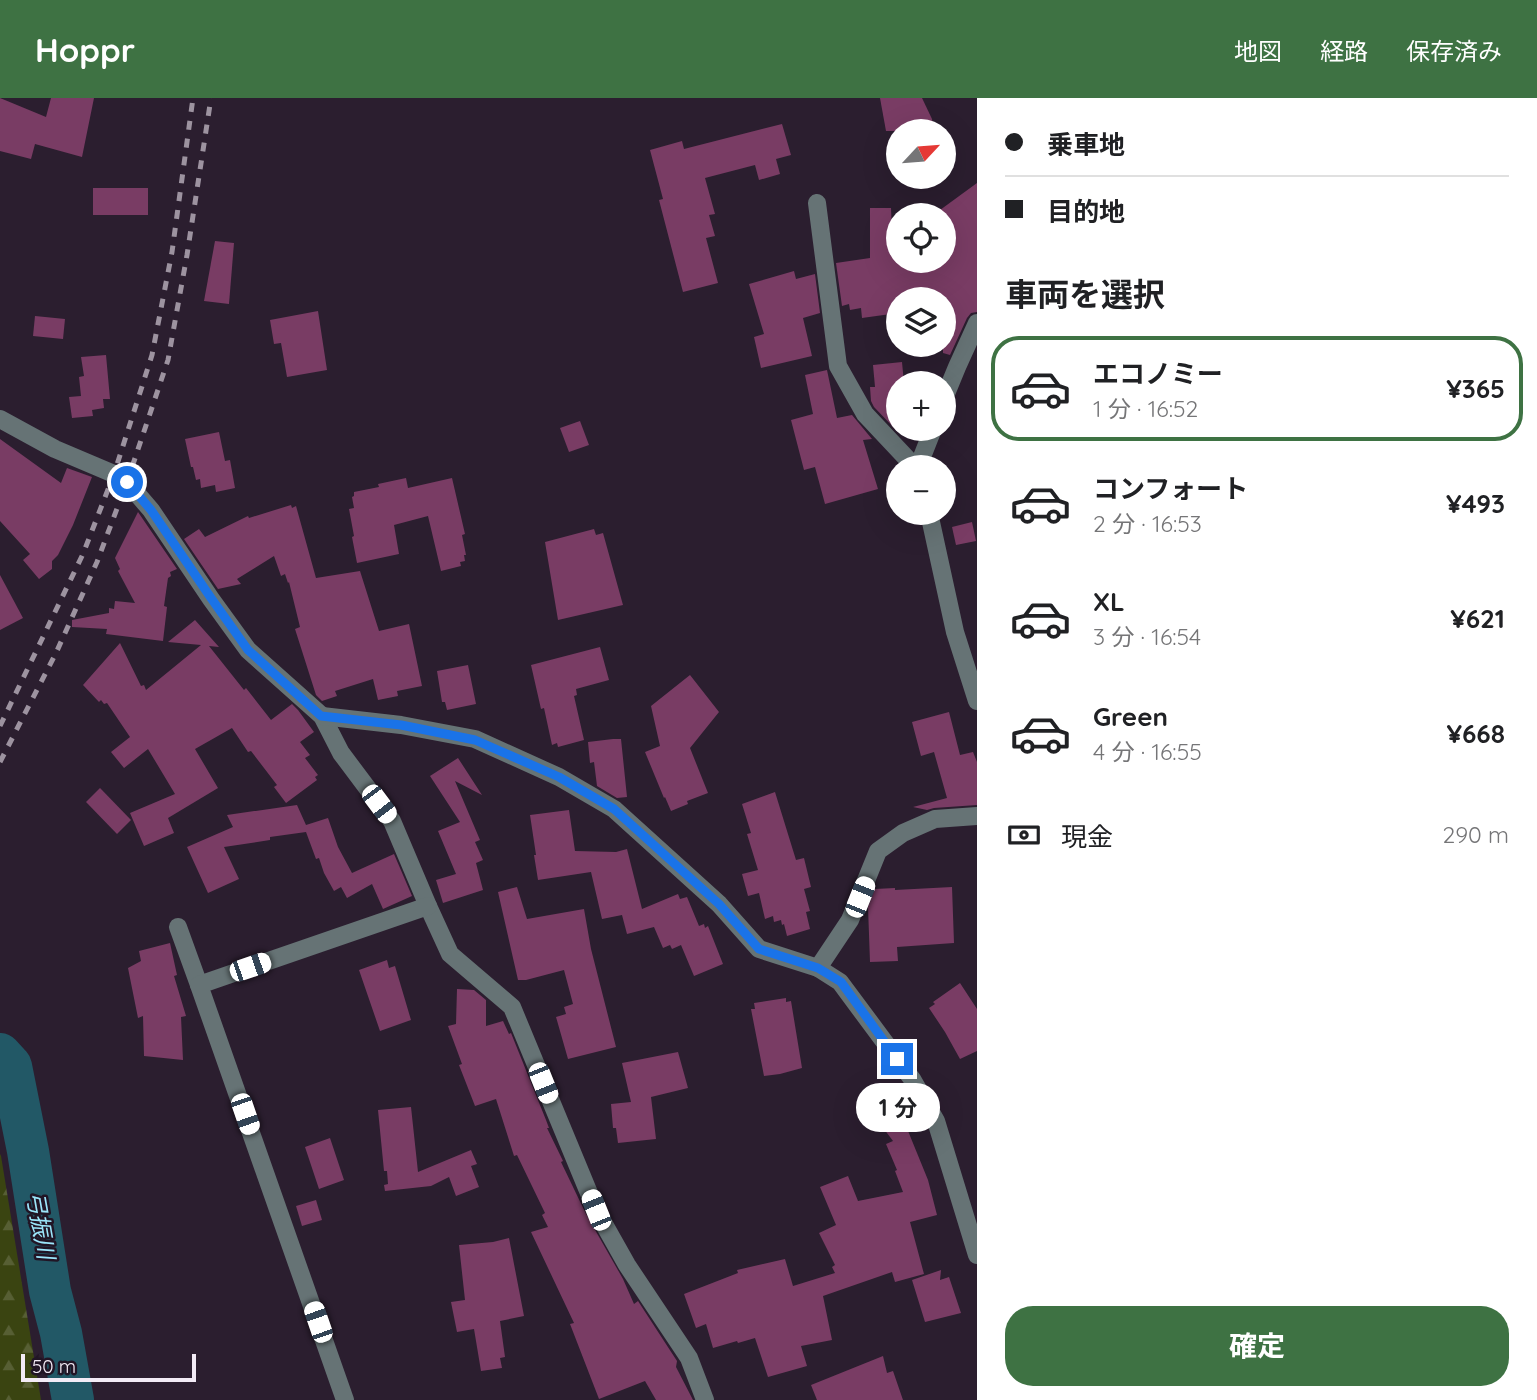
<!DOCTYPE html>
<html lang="ja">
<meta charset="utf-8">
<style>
body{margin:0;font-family:Quicksand,"Noto Sans JP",sans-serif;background:#f2f2f2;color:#202124;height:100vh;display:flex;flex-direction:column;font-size:26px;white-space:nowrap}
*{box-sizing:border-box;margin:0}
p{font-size:23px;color:#757577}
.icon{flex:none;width:38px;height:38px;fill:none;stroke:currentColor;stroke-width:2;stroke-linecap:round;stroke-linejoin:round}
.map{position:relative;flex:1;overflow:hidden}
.side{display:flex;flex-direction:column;background:#fff;width:560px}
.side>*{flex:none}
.banner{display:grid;align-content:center;height:154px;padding:0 28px;background:#fff}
.needle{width:46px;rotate:64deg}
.controls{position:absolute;left:886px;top:21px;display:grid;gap:14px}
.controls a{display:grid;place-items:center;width:70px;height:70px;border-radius:50%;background:#fff;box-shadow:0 7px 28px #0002;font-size:35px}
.scale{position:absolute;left:21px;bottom:18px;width:175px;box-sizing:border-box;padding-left:7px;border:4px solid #f3ebf6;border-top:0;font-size:19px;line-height:24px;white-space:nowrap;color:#f3ebf6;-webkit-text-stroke:5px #211525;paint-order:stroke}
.end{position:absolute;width:32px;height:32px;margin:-16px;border:9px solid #1a73e8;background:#fff;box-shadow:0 0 0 4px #fff}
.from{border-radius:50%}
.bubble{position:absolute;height:49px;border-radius:24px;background:#fff;box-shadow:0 7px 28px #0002;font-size:23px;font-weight:700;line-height:49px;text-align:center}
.car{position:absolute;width:21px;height:42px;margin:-21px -10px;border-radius:9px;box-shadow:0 0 5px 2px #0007;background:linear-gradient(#fff 24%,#345 0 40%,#fff 0 76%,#345 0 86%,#fff 0)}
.banner b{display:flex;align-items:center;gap:24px;height:66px;font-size:26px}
.banner b+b{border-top:2px solid #e0e0e0}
.banner i{width:18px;height:18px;background:#202124}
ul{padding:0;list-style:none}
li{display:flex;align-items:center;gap:21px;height:105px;margin:0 14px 10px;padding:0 14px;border:4px solid transparent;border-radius:28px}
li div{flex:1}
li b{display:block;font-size:26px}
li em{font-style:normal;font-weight:700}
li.current{border-color:#3e7243}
li>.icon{width:63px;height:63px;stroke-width:1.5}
h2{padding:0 28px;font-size:32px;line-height:84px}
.pay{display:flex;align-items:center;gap:18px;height:77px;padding:0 28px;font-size:26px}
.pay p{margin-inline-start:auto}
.cta{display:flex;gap:14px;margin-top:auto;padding:14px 28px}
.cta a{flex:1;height:80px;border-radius:28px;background:#3e7243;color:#fff;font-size:28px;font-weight:700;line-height:80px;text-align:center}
header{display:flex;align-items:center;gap:42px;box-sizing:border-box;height:98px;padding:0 35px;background:#3e7243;color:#fff}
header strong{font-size:33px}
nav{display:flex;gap:38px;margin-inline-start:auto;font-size:24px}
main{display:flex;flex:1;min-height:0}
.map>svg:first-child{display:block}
</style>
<header>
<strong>Hoppr</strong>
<nav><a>地図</a><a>経路</a><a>保存済み</a></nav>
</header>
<main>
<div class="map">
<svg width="977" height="1302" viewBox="0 0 977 1302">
<defs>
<pattern id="forest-firs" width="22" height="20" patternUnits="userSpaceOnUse" patternTransform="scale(1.75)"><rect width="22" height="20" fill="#3a4411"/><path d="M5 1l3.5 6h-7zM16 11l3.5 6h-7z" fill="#575f34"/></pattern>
</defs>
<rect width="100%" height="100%" fill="#2b1e2f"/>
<path fill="url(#forest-firs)" d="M0,1056L1,1058L41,1302H0Z"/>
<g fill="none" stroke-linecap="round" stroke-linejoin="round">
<path stroke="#225866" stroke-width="42" d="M0,956L11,968L28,1053L50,1193L61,1235L73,1302"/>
</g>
<g fill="#793c64">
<path d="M0,0L46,19L51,0H94L82,59L35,46L31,61L0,53Z"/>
<path d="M880,0H922L932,21L934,33H886Z"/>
<path d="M782,26L791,57L776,61L780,76L759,82L755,67L705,80L715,116L709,117L715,138L706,140L718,185L683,194L659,102L663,101L650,52L682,43L684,51Z"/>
<path d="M977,85V214L971,215L967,220L950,257L943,255V201H898V215L862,220L861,210L850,212L849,206L842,208L836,165L870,160V110H891L893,159L898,158V163H943V117H941L940,112Z"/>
<rect x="93" y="90" width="55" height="27"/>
<path d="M215,143L234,145L229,206L204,203Z"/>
<path d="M794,173L796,181L815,176L820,215L803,220L812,258L761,270L754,239L764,236L749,186Z"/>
<path d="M318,213L327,272L287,279L281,245L274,246L270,222Z"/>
<path d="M35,218L65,221L63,241L33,238Z"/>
<path d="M106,257L110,301H103L104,310L92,312L93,318L72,320L69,299L81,298L79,279L84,278L81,259Z"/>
<path d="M902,264L904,285H898V334L874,309L871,303L870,289H875L873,267Z"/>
<path d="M827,272L837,320L852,317L872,341L863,342L878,391L825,406L815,369L804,372L791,322L813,316L805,277Z"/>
<path d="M580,323L589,347L569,354L560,330Z"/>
<path d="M219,334L225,363L230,362L235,390L216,394L215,387L201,390L200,381L196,382L193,369H191L185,341Z"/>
<path d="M0,341L61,385L67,370L92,379L73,427L58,457L52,463V471L39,481L23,462L30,456L0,423Z"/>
<path d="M406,380L408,390L452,380L465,436L462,437L466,457H464L465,463L460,464L461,468L441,473L428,418L394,427L399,456L357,465L352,439L354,438L349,411L354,410L352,399L354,398V394L379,389L378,386Z"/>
<path d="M291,407L292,410L296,408L316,480L360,473L379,533L409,526L422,588L397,593L398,598L378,602L373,581L335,593L337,598L322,603L316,597L295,531L300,529L289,484L288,485L285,476L281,478L274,458L237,481L241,486L218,491L184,441L199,431L205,439L248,418L249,420Z"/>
<path d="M138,414L177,471L170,474L171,478L168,480L164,508L167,509L163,543L106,536L107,531L72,529V522L109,515V510L114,511L115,503L135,505L118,473L120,471L115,460Z"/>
<path d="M972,424L976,443L956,447L952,429Z"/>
<path d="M594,431L596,437L603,435L623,507L558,522L545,444Z"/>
<path d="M0,477L23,520L0,532Z"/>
<path d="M195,522L219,549L209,548L244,592L246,590L271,622L292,606L298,612L314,634L300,644L310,657L305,660L318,677L315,679L317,682L286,705L274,689L277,687L251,653L248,654L232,630L195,651L218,690L168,720L174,735L144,748L130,715L175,696L148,651L124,670L111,654L130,639L107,605L104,606L101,602L99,604L83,587L120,545L141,588L144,587L146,592L201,547L168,544Z"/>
<path d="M600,549L609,582L576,591L577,597L574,598L584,642L558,649L557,645L552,647L544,610L541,611L531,567Z"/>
<path d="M468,567L476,606L447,612L445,604H442L437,573Z"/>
<path d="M690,577L719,614L690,650L708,695L687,703L688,706L671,713L665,699L664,700L645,654L660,648L651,608Z"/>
<path d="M949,614L960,657L973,654L977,664V707L934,710L927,712L913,709L947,700L934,654L921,658L912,624Z"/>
<path d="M613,641H621L627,699L617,700L597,688L594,664L590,665L588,644Z"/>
<path d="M458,660L482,697L455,683L480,742L475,744L483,762L476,765L483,792L443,805L436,782L456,776L438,733L460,724L430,678Z"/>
<path d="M100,690L131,722L117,736L86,704Z"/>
<path d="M775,694L796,762L804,760L811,789L804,791L810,813L806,814L810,831L787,838L784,826L782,827L781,822L774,824L773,818L765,821L759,795L748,798L742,776L758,772L747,736L751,735L742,706Z"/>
<path d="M297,707L306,727L328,720L338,749L352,775L394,756L412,798L383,811L372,786L347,800L341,789L334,793L324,775L319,760L316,761L306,734L270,739V742L224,749L239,781L208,795L187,749L233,729L227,717Z"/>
<path d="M569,712L575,753L616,754L627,751L642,811L678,796L680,801L687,799L699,828L704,826L705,830L708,828L723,866L694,878L681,847L672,851L670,847L663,850L654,829L627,836L622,817L602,821L591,774L538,782L534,757H536L530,717Z"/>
<path d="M517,789L527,821L584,811L591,851L616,949L568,961L556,919L566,916L564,909L573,906L564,872L526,882H518L498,794Z"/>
<path d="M952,789L954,845L897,849L898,863L870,864L868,809L875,791L895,790V792Z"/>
<path d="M170,845L177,877L174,878L186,918L181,919L183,962L144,958L143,918L138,920L128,870L141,863L139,853Z"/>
<path d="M387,862L389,870L395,868L411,922L380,933L359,872Z"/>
<path d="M960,885L977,911V953L960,961L945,934L929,910L935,906L933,904Z"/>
<path d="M457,891L474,892L486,902V928L503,923L509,936L511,935L546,1022L549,1030H547L563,1063L561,1064L586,1116L623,1181L634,1206L638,1203L677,1263L676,1269L693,1302H656L645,1283L599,1301L570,1226L574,1225L531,1134L548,1129L542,1117L545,1115L517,1057L514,1058L496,1001L475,1008L459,967L462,966L448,928L456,926Z"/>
<path d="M786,900V904L791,903L802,970L780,976L764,978L751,911H755L754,905Z"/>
<path d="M678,954L688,990L651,999L656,1041L618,1045L616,1030H613L611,1006L631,1004L622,965Z"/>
<path d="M885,1000L906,1028L928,1082L937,1117L910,1124L924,1176L895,1184L892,1174L823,1198L832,1242L801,1248L807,1268L768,1279L755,1240L738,1245L737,1243L713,1250L706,1226L696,1230L684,1196L738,1175L737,1172L785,1161L793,1188L835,1175L832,1169L835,1167L819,1135L836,1127L820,1089L848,1078L858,1103L903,1094L895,1073L897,1072L886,1046L893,1043L869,1011Z"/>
<path d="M411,1009L418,1074L471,1052L477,1066L471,1068L479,1089L456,1098L449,1079L431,1088L385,1093L384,1087L388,1086L387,1073H384L378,1012Z"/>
<path d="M330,1040L344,1082L319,1091L305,1049Z"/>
<path d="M316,1102L322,1122L302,1128L296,1108Z"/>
<path d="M509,1140L524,1218L500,1223L505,1259L500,1260L502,1270L481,1273L474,1231L457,1234L451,1204L465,1202L459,1147L493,1144Z"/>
<path d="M941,1172L940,1182L949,1179L961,1215L925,1224L912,1182Z"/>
<path d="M883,1258L887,1275L893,1273L903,1302H817L811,1287Z"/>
</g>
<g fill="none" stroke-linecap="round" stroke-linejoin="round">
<g stroke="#667375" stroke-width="18">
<path d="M817,105L838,268L865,316L912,366L913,369"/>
<path d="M943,303L957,269L977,225"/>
<path d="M0,321L55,351L114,376L127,384L151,412L211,501L248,552L322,618L341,655L392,723L428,808L450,856L512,909L596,1112L627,1167L689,1260L705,1302"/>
<path d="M918,369L933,331"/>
<path d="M929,415L955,534L977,603"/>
<path d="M322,618L401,627L475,641L559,679L614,711L719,806L759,851L818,870L840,884L912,981L936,1023L977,1157"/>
<path d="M178,829L199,887"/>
<path d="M818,870L850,822L878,753L903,735L935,721L977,718"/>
<path d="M345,1302L199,887L428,808"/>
</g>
<g stroke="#9d93a0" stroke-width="5" stroke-dasharray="9 9" stroke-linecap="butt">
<path d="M0,628L83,456L114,376L152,257L172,154L193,0"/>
<path d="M0,664L56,555L97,464L127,384L168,262L187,157L211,0"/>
</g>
</g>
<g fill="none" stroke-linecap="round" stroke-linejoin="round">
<path stroke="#1a73e8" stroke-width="9" d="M127,384L151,412L211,500L248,552L321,618L401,627L475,642L559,679L614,711L719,806L759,851L818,870L841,884L897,961"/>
</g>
<g text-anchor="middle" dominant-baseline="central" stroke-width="5" stroke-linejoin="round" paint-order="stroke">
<g font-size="23" font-style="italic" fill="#9ce6fb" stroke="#211525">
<text transform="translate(41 1127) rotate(80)">弓振川</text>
</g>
</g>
</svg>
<div class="controls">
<a><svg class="needle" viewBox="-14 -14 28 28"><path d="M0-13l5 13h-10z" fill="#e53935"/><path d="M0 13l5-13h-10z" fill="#757577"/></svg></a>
<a><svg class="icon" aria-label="locate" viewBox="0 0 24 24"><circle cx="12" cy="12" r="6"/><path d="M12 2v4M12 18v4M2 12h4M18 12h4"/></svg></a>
<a><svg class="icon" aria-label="layers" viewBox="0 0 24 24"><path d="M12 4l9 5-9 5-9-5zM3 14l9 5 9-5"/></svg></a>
<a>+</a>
<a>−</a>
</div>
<div class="scale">50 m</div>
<i class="end from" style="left:127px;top:384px"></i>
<i class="end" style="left:897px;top:961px"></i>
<div class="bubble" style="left:856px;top:985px;width:84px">1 分</div>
<i class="car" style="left:379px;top:706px;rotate:143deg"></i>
<i class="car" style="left:860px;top:799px;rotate:22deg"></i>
<i class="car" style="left:250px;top:869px;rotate:71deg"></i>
<i class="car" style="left:543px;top:985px;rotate:158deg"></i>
<i class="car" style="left:245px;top:1016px;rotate:161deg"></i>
<i class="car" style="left:596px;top:1112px;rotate:338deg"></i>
<i class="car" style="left:318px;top:1224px;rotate:341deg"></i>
</div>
<section class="side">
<div class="banner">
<b><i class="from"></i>乗車地</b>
<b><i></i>目的地</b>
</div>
<h2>車両を選択</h2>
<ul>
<li class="current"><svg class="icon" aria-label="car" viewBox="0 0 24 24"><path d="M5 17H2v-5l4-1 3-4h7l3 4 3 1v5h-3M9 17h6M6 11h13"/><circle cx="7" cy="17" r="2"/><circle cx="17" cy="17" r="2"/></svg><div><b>エコノミー</b><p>1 分 · 16:52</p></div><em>¥365</em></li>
<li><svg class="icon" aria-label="car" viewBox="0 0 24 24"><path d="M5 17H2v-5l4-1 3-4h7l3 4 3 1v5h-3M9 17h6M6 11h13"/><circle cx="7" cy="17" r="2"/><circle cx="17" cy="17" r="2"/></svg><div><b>コンフォート</b><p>2 分 · 16:53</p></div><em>¥493</em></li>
<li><svg class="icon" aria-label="car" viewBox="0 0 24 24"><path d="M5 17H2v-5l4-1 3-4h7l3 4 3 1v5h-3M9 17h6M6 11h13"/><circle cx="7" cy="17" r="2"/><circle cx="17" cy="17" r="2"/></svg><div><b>XL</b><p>3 分 · 16:54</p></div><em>¥621</em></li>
<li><svg class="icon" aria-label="car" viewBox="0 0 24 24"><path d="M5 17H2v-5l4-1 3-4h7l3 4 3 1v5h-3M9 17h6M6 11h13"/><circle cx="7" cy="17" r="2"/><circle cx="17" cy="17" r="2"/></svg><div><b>Green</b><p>4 分 · 16:55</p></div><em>¥668</em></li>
</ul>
<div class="pay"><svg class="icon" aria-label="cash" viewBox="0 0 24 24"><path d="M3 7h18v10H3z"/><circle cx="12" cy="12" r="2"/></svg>現金<p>290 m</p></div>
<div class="cta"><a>確定</a></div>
</section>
</main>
